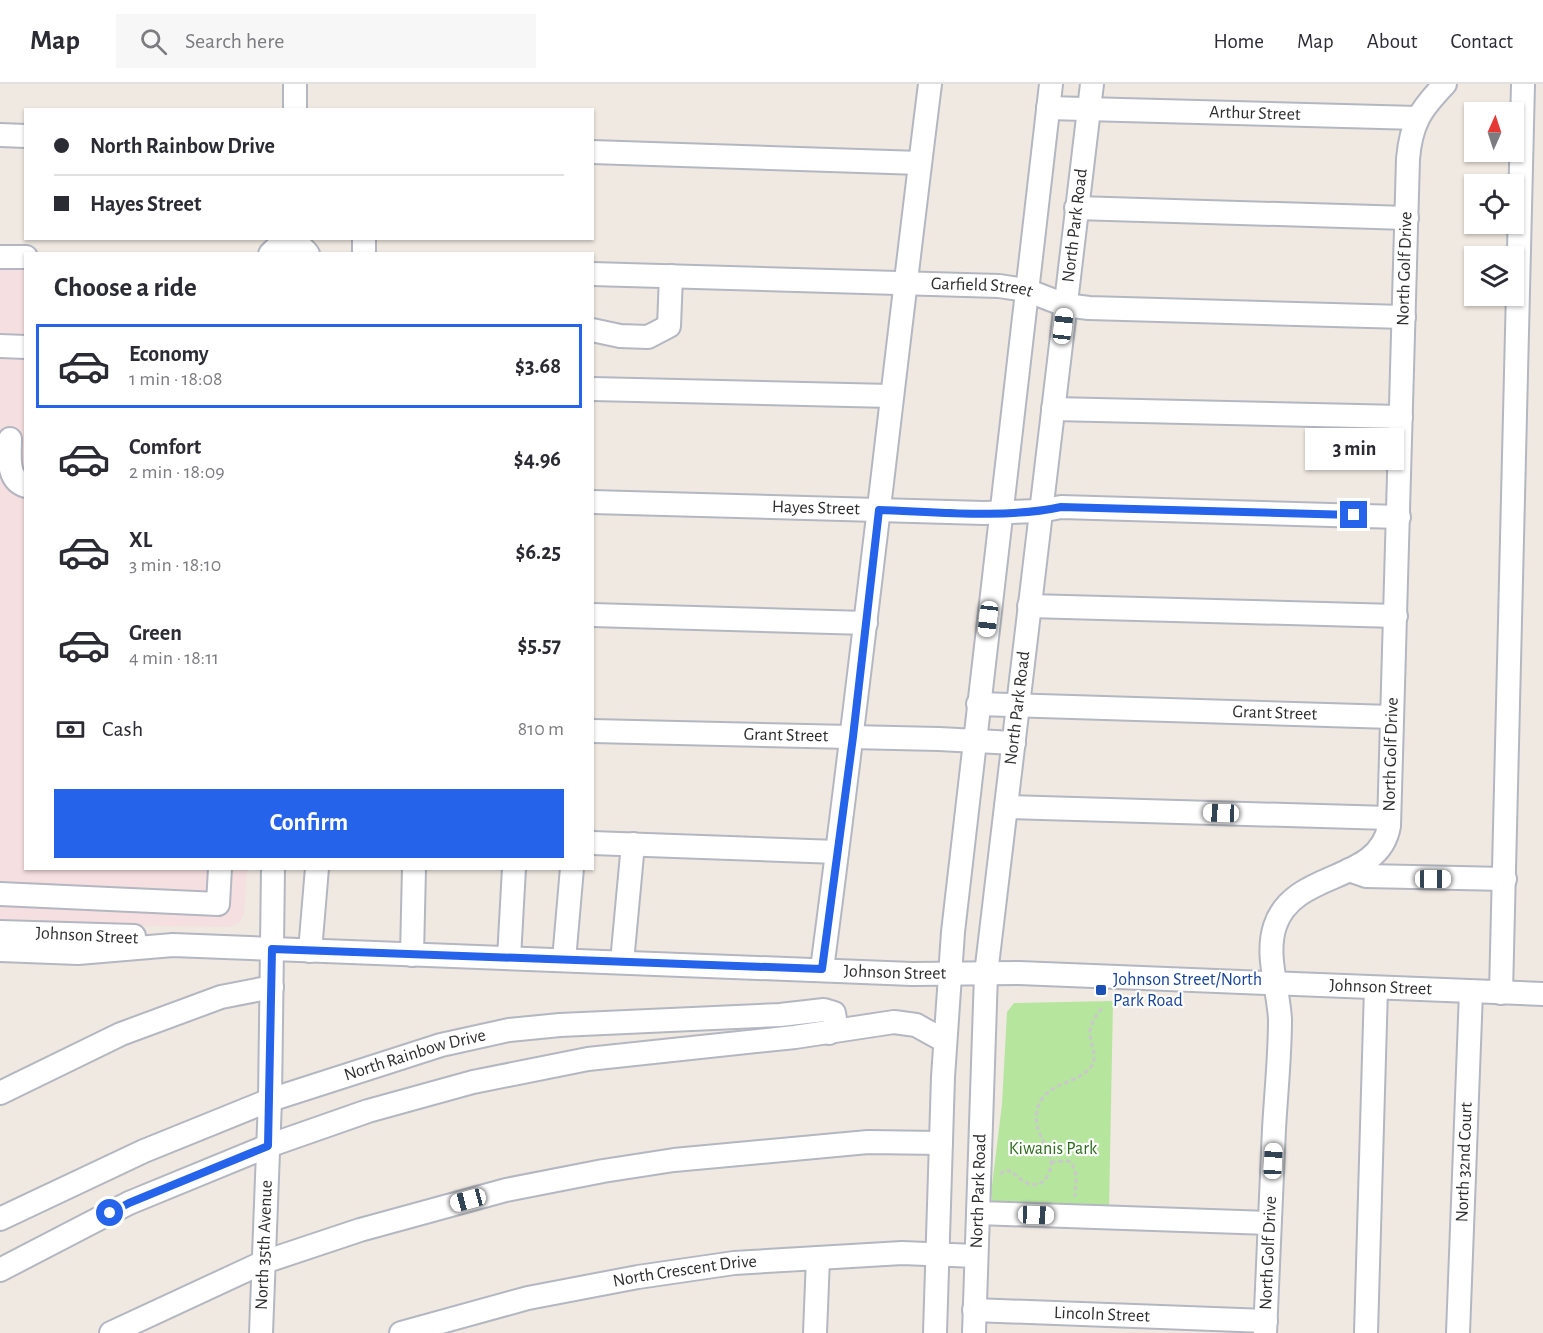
<!DOCTYPE html>
<meta charset="utf-8">
<style>
body{margin:0;font-family:"Alegreya Sans",sans-serif;background:#f7f7f7;color:#2b2b33;height:100vh;display:flex;flex-direction:column;font-size:22px;white-space:nowrap}
*{box-sizing:border-box;margin:0}
p{font-size:20px;color:#7c7c81}
.icon{flex:none;width:33px;height:33px;fill:none;stroke:currentColor;stroke-width:2;stroke-linecap:round;stroke-linejoin:round}
.map{position:relative;flex:1;overflow:hidden}
.panel{position:absolute;left:24px;top:168px;width:570px;height:618px;display:flex;flex-direction:column;background:#fff;border-radius:0px;box-shadow:0 2px 4px #0004}
.panel>*{flex:none}
.top-card{position:absolute;left:24px;top:24px;width:570px;height:132px;border-radius:0px;box-shadow:0 2px 4px #0004;display:grid;align-content:center;height:132px;padding:0 30px;background:#fff}
.needle{width:39px;rotate:3deg}
.buttons{position:absolute;left:1464px;top:18px;display:grid;gap:12px}
.buttons a{display:grid;place-items:center;width:60px;height:60px;border-radius:0px;background:#fff;box-shadow:0 2px 4px #0004;font-size:30px}
.end{position:absolute;width:27px;height:27px;margin:-14px;border:8px solid #2563eb;background:#fff;box-shadow:0 0 0 3px #fff}
.from{border-radius:50%}
.bubble{position:absolute;height:42px;border-radius:0px;background:#fff;box-shadow:0 2px 4px #0004;font-size:20px;font-weight:600;line-height:42px;text-align:center}
.car{position:absolute;width:18px;height:36px;margin:-18px -9px;border-radius:8px;box-shadow:0 0 4px 2px #0007;background:linear-gradient(#fff 24%,#345 0 40%,#fff 0 76%,#345 0 86%,#fff 0)}
.top-card b{display:flex;align-items:center;gap:21px;height:57px;font-size:22px}
.top-card b+b{border-top:2px solid #e1e1e2}
.top-card i{width:15px;height:15px;background:#2b2b33}
ul{padding:0;list-style:none}
li{display:flex;align-items:center;gap:18px;height:84px;margin:0 12px 9px;padding:0 18px;border:3px solid transparent;border-radius:0px}
li div{flex:1}
li b{display:block;font-size:22px}
li em{font-style:normal;font-weight:600}
li.active{border-color:#2563eb}
li>.icon{width:54px;height:54px;stroke-width:1.5}
h2{padding:0 30px;font-size:27px;line-height:72px}
.pay{display:flex;align-items:center;gap:15px;height:66px;padding:0 30px;font-size:22px}
.pay p{margin-inline-start:auto}
.action{display:flex;gap:12px;margin-top:auto;padding:12px 30px}
.action a{flex:1;height:69px;border-radius:0px;background:#2563eb;color:#fff;font-size:24px;font-weight:600;line-height:69px;text-align:center}
header{display:flex;align-items:center;gap:36px;box-sizing:border-box;height:84px;padding:0 30px;background:#fff;border-bottom:2px solid #e1e1e2}
header strong{font-size:28px}
nav{display:flex;gap:33px;margin-inline-start:auto;font-size:21px}
.search{width:420px;height:54px;background:#f7f7f7;display:flex;align-items:center;gap:15px;box-sizing:border-box;padding:0 21px;border-radius:0px;color:#7c7c81;font-size:22px}
.map>svg:first-child{display:block}
</style>
<header>
<strong>Map</strong>
<div class="search"><svg class="icon" aria-label="search" viewBox="0 0 24 24"><circle cx="10" cy="10" r="6"/><path d="M15 15l6 6"/></svg>Search here</div>
<nav><a>Home</a><a>Map</a><a>About</a><a>Contact</a></nav>
</header>
<div class="map">
<svg width="1543" height="1249" viewBox="0 0 1543 1249">
<rect width="100%" height="100%" fill="#efe9e1"/>
<path fill="#f5dfe0" d="M0,185L26,186V784L247,785L244,830L240,838L230,843L0,840Z"/>
<path fill="#b6e59e" d="M1113,917L1109,1125L993,1120L991,1110L1002,1020L1007,928L1014,919Z"/>
<g fill="none" stroke-linecap="round" stroke-linejoin="round">
<defs>
<g id="minor">
<path id="s1" d="M1048,24L1417,34"/>
<path d="M295,26V0"/>
<path d="M0,51L26,52"/>
<path d="M592,68L920,79"/>
<path d="M1076,124L1407,134"/>
<path d="M270,170C281,157 297,156 308,170"/>
<path d="M364,170V154"/>
<path d="M0,173H26"/>
<path id="s2" d="M592,190L999,202L1026,206L1065,221L1089,224L1404,233"/>
<path d="M592,246L620,252L648,253L669,242L671,192"/>
<path d="M0,262L26,263"/>
<path d="M592,305L891,312"/>
<path d="M1053,325L1401,333"/>
<path d="M10,355C10,372 6,396 26,402"/>
<path id="s3" d="M592,418L984,429L1040,427L1061,423L1399,433"/>
<path d="M1029,522L1396,532"/>
<path d="M592,531L866,539"/>
<path id="s4" d="M978,620L1392,633"/>
<path id="s5" d="M592,647L939,655L1014,659"/>
<path d="M1006,723L1389,734"/>
<path d="M592,759L837,768"/>
<path d="M1349,786L1366,792L1505,795"/>
<path d="M0,810L218,820L220,784"/>
<path d="M0,848L134,852"/>
<path id="s6" d="M0,866L78,869L173,861L912,890L1019,889L1543,910"/>
<path d="M310,867L317,784"/>
<path d="M412,871L414,784"/>
<path d="M509,874L514,784"/>
<path d="M564,876L572,784"/>
<path d="M622,878L633,760"/>
<path d="M822,885C861,591 893,295 930,0"/>
<path d="M1501,909L1523,0"/>
<path d="M0,1009L121,950L221,913L272,903"/>
<path d="M978,1129L1269,1139"/>
<path id="s7" d="M0,1135L144,1067L270,1016L441,961L509,946L560,941L780,931L824,926L834,929L836,941L829,949"/>
<path d="M0,1186L129,1119L268,1062L368,1027L473,998L588,975L795,953L894,938L916,941L945,957"/>
<path id="s8" d="M974,1226L1266,1237"/>
<path d="M111,1249L264,1178L360,1146L506,1106L603,1087L674,1076L868,1058L941,1059"/>
<path id="s9" d="M261,1249L270,1016L273,784"/>
<path id="s10" d="M401,1249L528,1214L638,1193L734,1179L902,1169L976,1172"/>
<path d="M815,1249L818,1174"/>
<path d="M935,1249L943,993L953,848L1051,0"/>
<path id="s11" d="M974,1249L986,890L1092,0"/>
<path id="s12" d="M1265,1249C1268,1181 1271,1113 1274,1045C1276,1009 1280,972 1280,936C1279,906 1265,872 1275,842C1294,785 1379,800 1389,742L1408,75C1411,39 1421,25 1445,0"/>
<path d="M1366,1249L1376,904"/>
<path id="s13" d="M1458,1249L1471,908"/>
</g>
</defs>
<use href="#minor" stroke="#b4b7c1" stroke-width="26"/>
<g stroke="#c9c9c9" stroke-width="3" stroke-dasharray="4.5 3" stroke-linecap="butt">
<path d="M1051,1078L1069,1077C1080,1088 1075,1099 1075,1113"/>
<path d="M1000,1090L1004,1087H1011C1022,1098 1038,1109 1048,1091C1050,1086 1052,1082 1051,1077C1046,1057 1030,1043 1039,1020C1049,998 1079,999 1091,983C1099,971 1089,959 1090,947C1091,937 1098,930 1103,922"/>
</g>
<use href="#minor" stroke="#fff" stroke-width="22"/>
</g>
<g fill="none" stroke-linecap="round" stroke-linejoin="round">
<path stroke="#2563eb" stroke-width="8" d="M110,1129L129,1119L268,1062L272,865L822,885L853,653L879,426C937,428 1005,435 1061,423L1354,431"/>
</g>
<rect fill="#1a4fb4" stroke="#fff" stroke-width="2" x="1095" y="900" width="12" height="12" rx="3"/>
<g text-anchor="middle" dominant-baseline="central" stroke-width="4.5" stroke-linejoin="round" paint-order="stroke">
<g font-size="18" fill="#2e2e2e" stroke="#fff">
<text stroke="none"><textPath href="#s1" startOffset="207">Arthur Street</textPath></text>
<text stroke="none"><textPath href="#s11" startOffset="1113">North Park Road</textPath></text>
<text stroke="none"><textPath href="#s12" startOffset="1124">North Golf Drive</textPath></text>
<text stroke="none"><textPath href="#s2" startOffset="390">Garfield Street</textPath></text>
<text stroke="none"><textPath href="#s3" startOffset="224">Hayes Street</textPath></text>
<text stroke="none"><textPath href="#s11" startOffset="627">North Park Road</textPath></text>
<text stroke="none"><textPath href="#s4" startOffset="297">Grant Street</textPath></text>
<text stroke="none"><textPath href="#s5" startOffset="194">Grant Street</textPath></text>
<text stroke="none"><textPath href="#s12" startOffset="638">North Golf Drive</textPath></text>
<text transform="translate(87 852) rotate(3)">Johnson Street</text>
<text stroke="none"><textPath href="#s6" startOffset="896">Johnson Street</textPath></text>
<text stroke="none"><textPath href="#s6" startOffset="1382">Johnson Street</textPath></text>
<text stroke="none"><textPath href="#s7" startOffset="447">North Rainbow Drive</textPath></text>
<text stroke="none"><textPath href="#s13" startOffset="171">North 32nd Court</textPath></text>
<text stroke="none"><textPath href="#s11" startOffset="142">North Park Road</textPath></text>
<text stroke="none"><textPath href="#s9" startOffset="88">North 35th Avenue</textPath></text>
<text stroke="none"><textPath href="#s12" startOffset="80">North Golf Drive</textPath></text>
<text stroke="none"><textPath href="#s10" startOffset="291">North Crescent Drive</textPath></text>
<text stroke="none"><textPath href="#s8" startOffset="128">Lincoln Street</textPath></text>
</g>
<g font-size="18" fill="#164399" stroke="#fff" text-anchor="start">
<text x="1113" y="896">Johnson Street/North<tspan x="1113" dy="21">Park Road</tspan></text>
</g>
<g font-size="18" fill="#2c6e1b" stroke="#fff">
<text x="1053" y="1065">Kiwanis Park</text>
</g>
</g>
</svg>
<div class="buttons">
<a><svg class="needle" viewBox="-14 -14 28 28"><path d="M0-13l5 13h-10z" fill="#e53935"/><path d="M0 13l5-13h-10z" fill="#7c7c81"/></svg></a>
<a><svg class="icon" aria-label="locate" viewBox="0 0 24 24"><circle cx="12" cy="12" r="6"/><path d="M12 2v4M12 18v4M2 12h4M18 12h4"/></svg></a>
<a><svg class="icon" aria-label="layers" viewBox="0 0 24 24"><path d="M12 4l9 5-9 5-9-5zM3 14l9 5 9-5"/></svg></a>
</div>
<i class="end from" style="left:110px;top:1129px"></i>
<i class="end" style="left:1354px;top:431px"></i>
<div class="bubble" style="left:1305px;top:344px;width:99px">3 min</div>
<i class="car" style="left:1063px;top:242px;rotate:7deg"></i>
<i class="car" style="left:988px;top:535px;rotate:187deg"></i>
<i class="car" style="left:1221px;top:729px;rotate:272deg"></i>
<i class="car" style="left:1433px;top:795px;rotate:90deg"></i>
<i class="car" style="left:1273px;top:1077px;rotate:3deg"></i>
<i class="car" style="left:468px;top:1116px;rotate:255deg"></i>
<i class="car" style="left:1036px;top:1131px;rotate:92deg"></i>
<div class="top-card">
<b><i class="from"></i>North Rainbow Drive</b>
<b><i></i>Hayes Street</b>
</div>
<section class="panel">
<h2>Choose a ride</h2>
<ul>
<li class="active"><svg class="icon" aria-label="car" viewBox="0 0 24 24"><path d="M5 17H2v-5l4-1 3-4h7l3 4 3 1v5h-3M9 17h6M6 11h13"/><circle cx="7" cy="17" r="2"/><circle cx="17" cy="17" r="2"/></svg><div><b>Economy</b><p>1 min · 18:08</p></div><em>$3.68</em></li>
<li><svg class="icon" aria-label="car" viewBox="0 0 24 24"><path d="M5 17H2v-5l4-1 3-4h7l3 4 3 1v5h-3M9 17h6M6 11h13"/><circle cx="7" cy="17" r="2"/><circle cx="17" cy="17" r="2"/></svg><div><b>Comfort</b><p>2 min · 18:09</p></div><em>$4.96</em></li>
<li><svg class="icon" aria-label="car" viewBox="0 0 24 24"><path d="M5 17H2v-5l4-1 3-4h7l3 4 3 1v5h-3M9 17h6M6 11h13"/><circle cx="7" cy="17" r="2"/><circle cx="17" cy="17" r="2"/></svg><div><b>XL</b><p>3 min · 18:10</p></div><em>$6.25</em></li>
<li><svg class="icon" aria-label="car" viewBox="0 0 24 24"><path d="M5 17H2v-5l4-1 3-4h7l3 4 3 1v5h-3M9 17h6M6 11h13"/><circle cx="7" cy="17" r="2"/><circle cx="17" cy="17" r="2"/></svg><div><b>Green</b><p>4 min · 18:11</p></div><em>$5.57</em></li>
</ul>
<div class="pay"><svg class="icon" aria-label="cash" viewBox="0 0 24 24"><path d="M3 7h18v10H3z"/><circle cx="12" cy="12" r="2"/></svg>Cash<p>810 m</p></div>
<div class="action"><a>Confirm</a></div>
</section>
</div>
